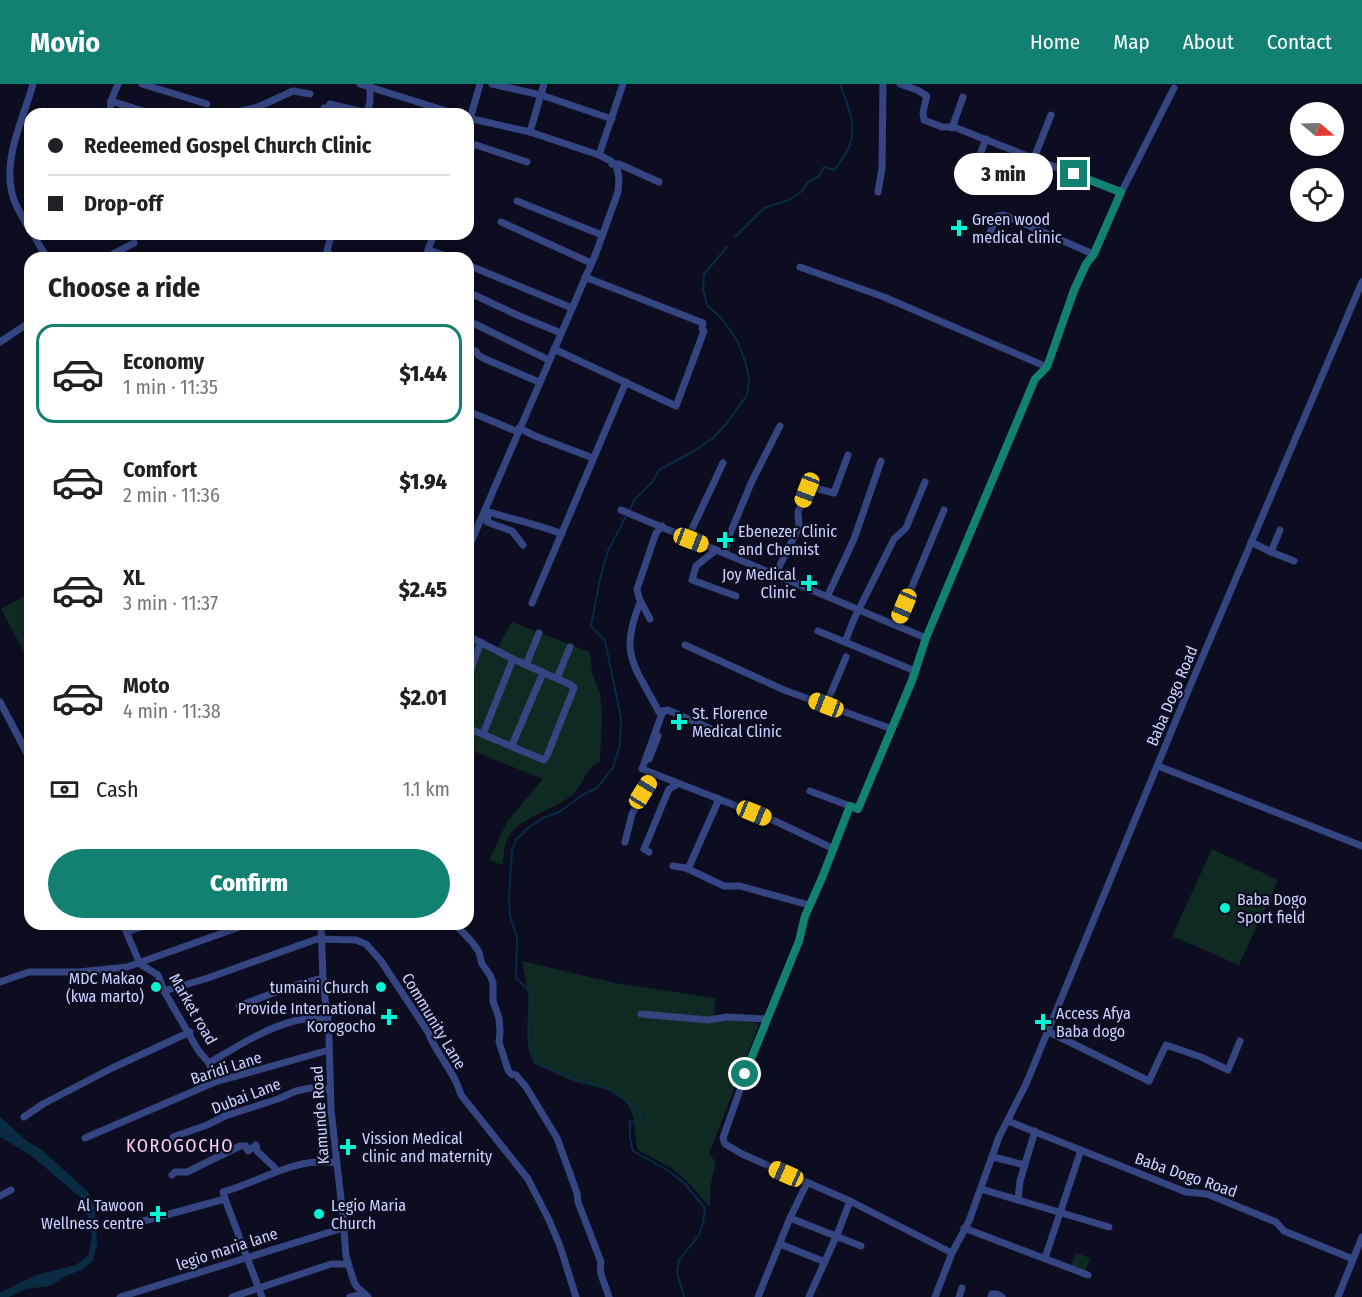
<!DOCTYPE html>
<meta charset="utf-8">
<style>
body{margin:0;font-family:"Fira Sans Condensed",sans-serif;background:#f6f6f6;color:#202124;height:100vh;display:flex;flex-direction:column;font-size:22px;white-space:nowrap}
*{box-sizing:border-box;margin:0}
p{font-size:20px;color:#757577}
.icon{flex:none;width:33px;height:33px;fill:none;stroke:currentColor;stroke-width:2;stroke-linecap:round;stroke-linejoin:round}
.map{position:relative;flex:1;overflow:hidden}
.drawer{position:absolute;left:24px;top:168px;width:450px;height:678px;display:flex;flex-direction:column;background:#fff;border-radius:18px;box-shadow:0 3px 9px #0003}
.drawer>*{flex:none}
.hud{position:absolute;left:24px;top:24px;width:450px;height:132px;border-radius:18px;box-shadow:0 3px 9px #0003;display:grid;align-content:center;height:132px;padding:0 24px;background:#fff}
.needle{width:39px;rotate:109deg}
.fabs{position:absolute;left:1290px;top:18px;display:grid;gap:12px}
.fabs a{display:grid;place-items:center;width:54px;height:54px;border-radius:50%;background:#fff;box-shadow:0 3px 9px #0003;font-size:30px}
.end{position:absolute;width:27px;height:27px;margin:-14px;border:8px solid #128172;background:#fff;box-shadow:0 0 0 3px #fff}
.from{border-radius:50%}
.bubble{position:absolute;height:42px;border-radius:21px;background:#fff;box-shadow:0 3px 9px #0003;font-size:20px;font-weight:800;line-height:42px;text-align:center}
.car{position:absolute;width:18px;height:36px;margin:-18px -9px;border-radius:8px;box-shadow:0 0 4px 2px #0007;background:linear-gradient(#f5c518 24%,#345 0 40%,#f5c518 0 76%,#345 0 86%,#f5c518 0)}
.hud b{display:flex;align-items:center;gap:21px;height:57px;font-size:22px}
.hud b+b{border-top:2px solid #e0e0e0}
.hud i{width:15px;height:15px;background:#202124}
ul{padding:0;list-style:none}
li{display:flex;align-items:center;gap:18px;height:99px;margin:0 12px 9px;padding:0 12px;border:3px solid transparent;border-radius:18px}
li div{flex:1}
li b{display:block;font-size:22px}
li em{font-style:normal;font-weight:800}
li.current{border-color:#128172}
li>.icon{width:54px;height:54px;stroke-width:1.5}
h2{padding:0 24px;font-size:27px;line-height:72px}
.pay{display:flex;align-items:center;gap:15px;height:66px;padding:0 24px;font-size:22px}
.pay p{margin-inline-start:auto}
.primary-button{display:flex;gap:12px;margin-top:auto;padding:12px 24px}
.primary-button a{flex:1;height:69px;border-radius:36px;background:#128172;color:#fff;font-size:24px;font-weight:800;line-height:69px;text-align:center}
header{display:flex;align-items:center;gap:36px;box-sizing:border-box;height:84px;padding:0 30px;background:#128172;color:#fff}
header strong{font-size:28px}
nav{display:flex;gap:33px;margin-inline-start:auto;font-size:21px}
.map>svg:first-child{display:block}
</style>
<header>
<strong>Movio</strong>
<nav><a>Home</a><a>Map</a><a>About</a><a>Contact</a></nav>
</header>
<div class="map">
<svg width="1362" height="1213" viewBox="0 0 1362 1213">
<rect width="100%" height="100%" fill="#0c0d20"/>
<g fill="#0f2a22">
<path d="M30,509V579L1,525Z"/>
<path d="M512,538L590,568L592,589L600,609L602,630L600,678C585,685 586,694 577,706C558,729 513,730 505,762C503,768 504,775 503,781L489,776L507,738L543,695L468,665V550L495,568Z"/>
<path d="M1212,765L1278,796L1239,881L1172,852Z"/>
<path d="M522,877L615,899L715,914L714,931L759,940L709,1070L716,1078L710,1103V1123L686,1096L671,1084L638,1066C633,1051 637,1035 628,1021C614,1002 592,1004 573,997C560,992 547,985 534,980C523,956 529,940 528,915C528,902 524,889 522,877Z"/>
<path d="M1076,1169L1090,1174L1085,1188L1071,1182Z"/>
</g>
<path fill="#092c42" d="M0,1033L27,1057L42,1066L88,1108L95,1123L97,1160L93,1177L81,1186L66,1192L50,1202L25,1205L9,1213H0V1209L36,1191L76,1181L88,1172L92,1154L85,1117L29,1070L0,1053Z"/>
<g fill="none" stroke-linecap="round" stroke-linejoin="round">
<g stroke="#092c42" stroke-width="2">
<path d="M735,153L764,124L789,116L801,108L808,98L819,92L824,83L835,86C839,78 845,72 848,65C859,44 847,20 840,0"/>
<path d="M684,1213L677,1188L679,1176L699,1151L703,1139L705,1124L684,1099L669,1087L633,1067L630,1054V1037L641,1039L639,1027L608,1004L578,996L543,982L536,977L530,961L529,946L534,911L516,894L517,852L510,833L509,813L512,766L516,756L527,745L543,734L559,728L584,710L597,704L613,684L620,661L621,634L605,557L591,542L600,495L608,467L635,415L653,397L659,386L694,367L712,355L726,340L747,311L749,294L745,277L737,256L722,235L707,221L703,205L704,190L727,163"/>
</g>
<g stroke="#354581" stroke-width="7">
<path d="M142,0L207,20"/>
<path d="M360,0L456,30"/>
<path d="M492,0L541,11L612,35"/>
<path d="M900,0L917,6L927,12L923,28L924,36L942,43H954L1121,109"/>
<path d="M111,17L153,30"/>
<path d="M324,24L328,25L330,20L367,29"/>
<path d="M241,27L258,23L293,7L310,10"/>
<path d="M110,30L111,17L118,0"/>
<path d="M369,30L367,29L370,18V3"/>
<path d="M468,34L530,48L599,71"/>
<path d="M468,42L480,0"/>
<path d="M952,44L963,13"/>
<path d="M530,48L544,0"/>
<path d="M468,61L473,60L527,78"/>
<path d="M468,74L473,60"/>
<path d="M1034,74L1051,31"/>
<path d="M612,80H619L659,98"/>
<path d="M978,96L974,86L986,55"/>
<path d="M878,108L882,84L883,0"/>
<path d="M517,117L602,151"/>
<path d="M501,138L591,179"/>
<path d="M30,146C22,132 13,119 11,104C5,69 24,33 33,0"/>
<path d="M33,150L47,174"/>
<path d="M332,150L327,166L332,174"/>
<path d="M988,152L998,132L1004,131L1093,170"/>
<path d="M429,166L451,174"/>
<path d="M105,174L134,159"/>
<path d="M425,174L434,150"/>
<path d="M468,181L572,224"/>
<path d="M800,183L884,213L1047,283"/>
<path d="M468,208L517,231L561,249"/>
<path d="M475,240L549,276"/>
<path d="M0,258L30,238"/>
<path d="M468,264L476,267L478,271L485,275L539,298"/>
<path d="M554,265L676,322L704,247L702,245L703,239L585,193"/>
<path d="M468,327L518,348"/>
<path d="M519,344L535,352L593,374"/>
<path d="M621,426L926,554"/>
<path d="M485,427C511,435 537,440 562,450"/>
<path d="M488,430L487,438L512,447L523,461"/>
<path d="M691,456V447L723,379"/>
<path d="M1251,458L1271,468L1280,446"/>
<path d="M468,465L596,169L618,108L619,94L617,84L611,77L599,71L623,0"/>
<path d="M716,466L696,482L692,496L736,512"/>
<path d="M1271,468L1294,477"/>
<path d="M725,469L729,452L752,397L780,342"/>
<path d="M775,491L799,443L798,428L808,404L811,403L834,409L848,371"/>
<path d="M828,511L854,455L881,377"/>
<path d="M532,519L626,298"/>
<path d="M640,519C618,572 636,583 659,628L663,627L662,629"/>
<path d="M650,535L639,514L637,505L656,449L662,442"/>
<path d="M896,541L944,426"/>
<path d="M818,547L915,587"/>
<path d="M468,552L513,575L571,601L574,604L547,672L544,676L468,644"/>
<path d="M845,558L854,535L894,455L906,444L925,398"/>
<path d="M685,561L784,606L892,645"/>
<path d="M526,581L539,549"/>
<path d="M468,593L481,558"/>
<path d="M557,594L570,563"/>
<path d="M0,618L30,675"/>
<path d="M826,621L846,573"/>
<path d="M663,627L642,685L775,737L834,765"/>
<path d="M659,628L668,626L718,648"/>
<path d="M483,650L513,575"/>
<path d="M512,661L543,589"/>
<path d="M649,675L658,652"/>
<path d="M1158,682L1362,762"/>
<path d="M810,707L850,722"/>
<path d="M625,758L632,730L654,690"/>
<path d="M649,768L644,765L669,705L678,700"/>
<path d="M673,782L686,784L724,802H740L809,821"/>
<path d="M688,785L719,715"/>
<path d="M123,840L140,880L158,891L164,907L198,966L209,979L215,998"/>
<path d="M321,840L323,894L329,953L331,1026L343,1133L346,1172L354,1198L357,1203L368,1213"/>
<path d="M455,840L472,858L479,868L482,880L490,891L493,899V917L499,934L500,948L499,958L508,986L511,990L516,991L526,1003L557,1054L577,1109L578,1118L601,1178C598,1189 606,1202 609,1213"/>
<path d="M127,848L149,840"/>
<path d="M0,898L29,888H79L127,883L248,840"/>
<path d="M164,907L208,894L317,855L356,856L366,860L381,877L428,948C436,970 455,988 461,1011L528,1095L549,1136L560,1162L576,1213"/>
<path d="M239,922L289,903L323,894"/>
<path d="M641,930L708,936L727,933L766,935"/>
<path d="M1047,947L1149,997L1166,961L1201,973L1228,986L1240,957"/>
<path d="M209,979C236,963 264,945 294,937C305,934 317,934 328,933"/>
<path d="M24,1033L43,1020L112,984L190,948"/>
<path d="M1008,1037L1186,1108L1207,1110L1276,1138L1284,1147L1353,1175"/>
<path d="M173,1053L207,1041L225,1032L278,1015L296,1007L310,1004L330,1006"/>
<path d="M85,1054L215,998L329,966"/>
<path d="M993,1073L1024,1081"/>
<path d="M172,1091L175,1088H187L240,1062H246L248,1067L256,1061L257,1067L275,1084V1088"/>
<path d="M981,1105L1109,1143"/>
<path d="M0,1112L11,1106"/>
<path d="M225,1115L262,1213"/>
<path d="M1018,1116L1020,1097L1035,1047"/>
<path d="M850,1117L742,1070L725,1060L723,1054L753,969L799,857L805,832L822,794L850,722L858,725L911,597L926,554L1035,295L1047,283L1075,206L1087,180L1093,170L1121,109L1174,4"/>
<path d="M790,1134L861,1162"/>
<path d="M125,1142L225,1115L223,1108C260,1098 296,1072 336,1079"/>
<path d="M964,1144L1088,1191"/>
<path d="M780,1160L825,1178"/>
<path d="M1045,1174L1081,1066"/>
<path d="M259,1204L331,1180H348"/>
<path d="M120,1213L343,1144"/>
<path d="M232,1213L259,1204"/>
<path d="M350,1213L365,1210"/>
<path d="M758,1213L790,1134L807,1099"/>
<path d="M809,1213L839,1146L850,1117L952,1169"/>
<path d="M935,1213L952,1169L969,1137L999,1053L1026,1000L1188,607L1362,198"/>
<path d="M959,1213L962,1204"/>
<path d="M991,1213L992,1210H997L1002,1213"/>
<path d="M1338,1213L1362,1153"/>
</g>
</g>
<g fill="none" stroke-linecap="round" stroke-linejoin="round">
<path stroke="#128172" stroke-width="8" d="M745,990L799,857L805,832L822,794L850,722L858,725L912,597L926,554L1035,295L1047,283L1074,206L1086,180L1094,170L1121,108L1074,90"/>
</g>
<g fill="#00f6d2" stroke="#0c0d20" stroke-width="2">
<path d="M956 135h6v6h6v6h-6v6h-6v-6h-6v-6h6z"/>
<path d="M722 447h6v6h6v6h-6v6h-6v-6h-6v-6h6z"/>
<path d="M806 490h6v6h6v6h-6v6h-6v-6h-6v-6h6z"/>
<path d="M676 629h6v6h6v6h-6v6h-6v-6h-6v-6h6z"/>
<circle cx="1225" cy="824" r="6"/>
<circle cx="156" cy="903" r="6"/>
<circle cx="381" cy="903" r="6"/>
<path d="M386 924h6v6h6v6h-6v6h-6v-6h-6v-6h6z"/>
<path d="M1040 929h6v6h6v6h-6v6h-6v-6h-6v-6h6z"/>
<path d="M345 1054h6v6h6v6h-6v6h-6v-6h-6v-6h6z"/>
<path d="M155 1121h6v6h6v6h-6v6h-6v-6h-6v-6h6z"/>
<circle cx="319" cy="1130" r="6"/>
</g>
<g text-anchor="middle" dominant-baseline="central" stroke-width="4.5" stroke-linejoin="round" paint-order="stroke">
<g font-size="16" fill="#cbd2ff" stroke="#0c0d20" text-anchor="start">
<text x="972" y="135">Green wood<tspan x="972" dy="18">medical clinic</tspan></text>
<text x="738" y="447">Ebenezer Clinic<tspan x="738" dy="18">and Chemist</tspan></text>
<text x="796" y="490" text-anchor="end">Joy Medical<tspan x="796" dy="18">Clinic</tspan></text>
<text x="692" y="629">St. Florence<tspan x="692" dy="18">Medical Clinic</tspan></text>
<text x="1237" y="815">Baba Dogo<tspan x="1237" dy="18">Sport field</tspan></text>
<text x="144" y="894" text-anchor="end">MDC Makao<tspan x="144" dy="18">(kwa marto)</tspan></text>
<text x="369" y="903" text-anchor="end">tumaini Church</text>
<text x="376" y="924" text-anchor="end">Provide International<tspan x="376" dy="18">Korogocho</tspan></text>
<text x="1056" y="929">Access Afya<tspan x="1056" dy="18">Baba dogo</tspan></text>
<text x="362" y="1054">Vission Medical<tspan x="362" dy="18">clinic and maternity</tspan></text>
<text x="144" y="1121" text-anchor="end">Al Tawoon<tspan x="144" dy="18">Wellness centre</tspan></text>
<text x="331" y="1121">Legio Maria<tspan x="331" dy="18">Church</tspan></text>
</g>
<g font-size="16" fill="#cbd2ff" stroke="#0c0d20">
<text transform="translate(1172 612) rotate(-67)">Baba Dogo Road</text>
<text transform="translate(193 925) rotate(60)">Market road</text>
<text transform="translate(434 937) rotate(59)">Community Lane</text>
<text transform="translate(226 984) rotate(-18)">Baridi Lane</text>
<text transform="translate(246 1012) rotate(-21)">Dubai Lane</text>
<text transform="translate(320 1031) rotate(-94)">Kamunde Road</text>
<text transform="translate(1186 1091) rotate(19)">Baba Dogo Road</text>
<text transform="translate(227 1165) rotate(-18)">legio maria lane</text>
</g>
<g font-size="18" letter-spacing="1.5" fill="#ffcdf9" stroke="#0c0d20">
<text x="180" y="1062">KOROGOCHO</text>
</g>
</g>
</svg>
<div class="fabs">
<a><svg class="needle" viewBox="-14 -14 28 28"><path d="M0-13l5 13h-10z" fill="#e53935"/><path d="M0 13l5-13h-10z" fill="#757577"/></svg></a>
<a><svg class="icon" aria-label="locate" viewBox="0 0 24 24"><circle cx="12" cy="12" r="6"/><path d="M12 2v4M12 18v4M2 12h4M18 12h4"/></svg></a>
</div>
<i class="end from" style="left:745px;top:990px"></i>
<i class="end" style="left:1074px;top:90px"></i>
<div class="bubble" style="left:954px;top:69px;width:99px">3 min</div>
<i class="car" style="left:807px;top:406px;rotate:201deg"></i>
<i class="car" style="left:691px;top:456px;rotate:111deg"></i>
<i class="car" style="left:904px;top:522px;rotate:203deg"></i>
<i class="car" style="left:826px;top:621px;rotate:291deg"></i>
<i class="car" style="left:643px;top:708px;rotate:32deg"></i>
<i class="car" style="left:754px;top:729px;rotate:112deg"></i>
<i class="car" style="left:786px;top:1090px;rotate:294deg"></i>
<div class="hud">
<b><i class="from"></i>Redeemed Gospel Church Clinic</b>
<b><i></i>Drop-off</b>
</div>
<section class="drawer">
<h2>Choose a ride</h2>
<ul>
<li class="current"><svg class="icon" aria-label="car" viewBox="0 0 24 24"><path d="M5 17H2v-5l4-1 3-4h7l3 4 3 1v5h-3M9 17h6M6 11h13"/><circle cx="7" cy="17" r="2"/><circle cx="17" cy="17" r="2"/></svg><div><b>Economy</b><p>1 min · 11:35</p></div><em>$1.44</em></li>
<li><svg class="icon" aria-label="car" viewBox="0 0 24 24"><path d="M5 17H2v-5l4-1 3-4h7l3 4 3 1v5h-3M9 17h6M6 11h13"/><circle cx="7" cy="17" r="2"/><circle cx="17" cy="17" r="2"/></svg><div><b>Comfort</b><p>2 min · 11:36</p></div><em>$1.94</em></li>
<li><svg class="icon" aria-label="car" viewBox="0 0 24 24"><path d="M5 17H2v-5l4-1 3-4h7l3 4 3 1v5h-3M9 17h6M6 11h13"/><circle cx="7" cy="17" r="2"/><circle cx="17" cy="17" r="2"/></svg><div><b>XL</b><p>3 min · 11:37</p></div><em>$2.45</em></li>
<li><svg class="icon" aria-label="car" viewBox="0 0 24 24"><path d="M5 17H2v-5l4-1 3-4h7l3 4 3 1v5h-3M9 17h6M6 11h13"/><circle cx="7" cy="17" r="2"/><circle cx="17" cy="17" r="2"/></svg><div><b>Moto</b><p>4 min · 11:38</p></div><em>$2.01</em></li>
</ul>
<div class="pay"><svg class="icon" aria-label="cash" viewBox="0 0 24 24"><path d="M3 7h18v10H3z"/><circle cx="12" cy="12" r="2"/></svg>Cash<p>1.1 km</p></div>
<div class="primary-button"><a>Confirm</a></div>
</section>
</div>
